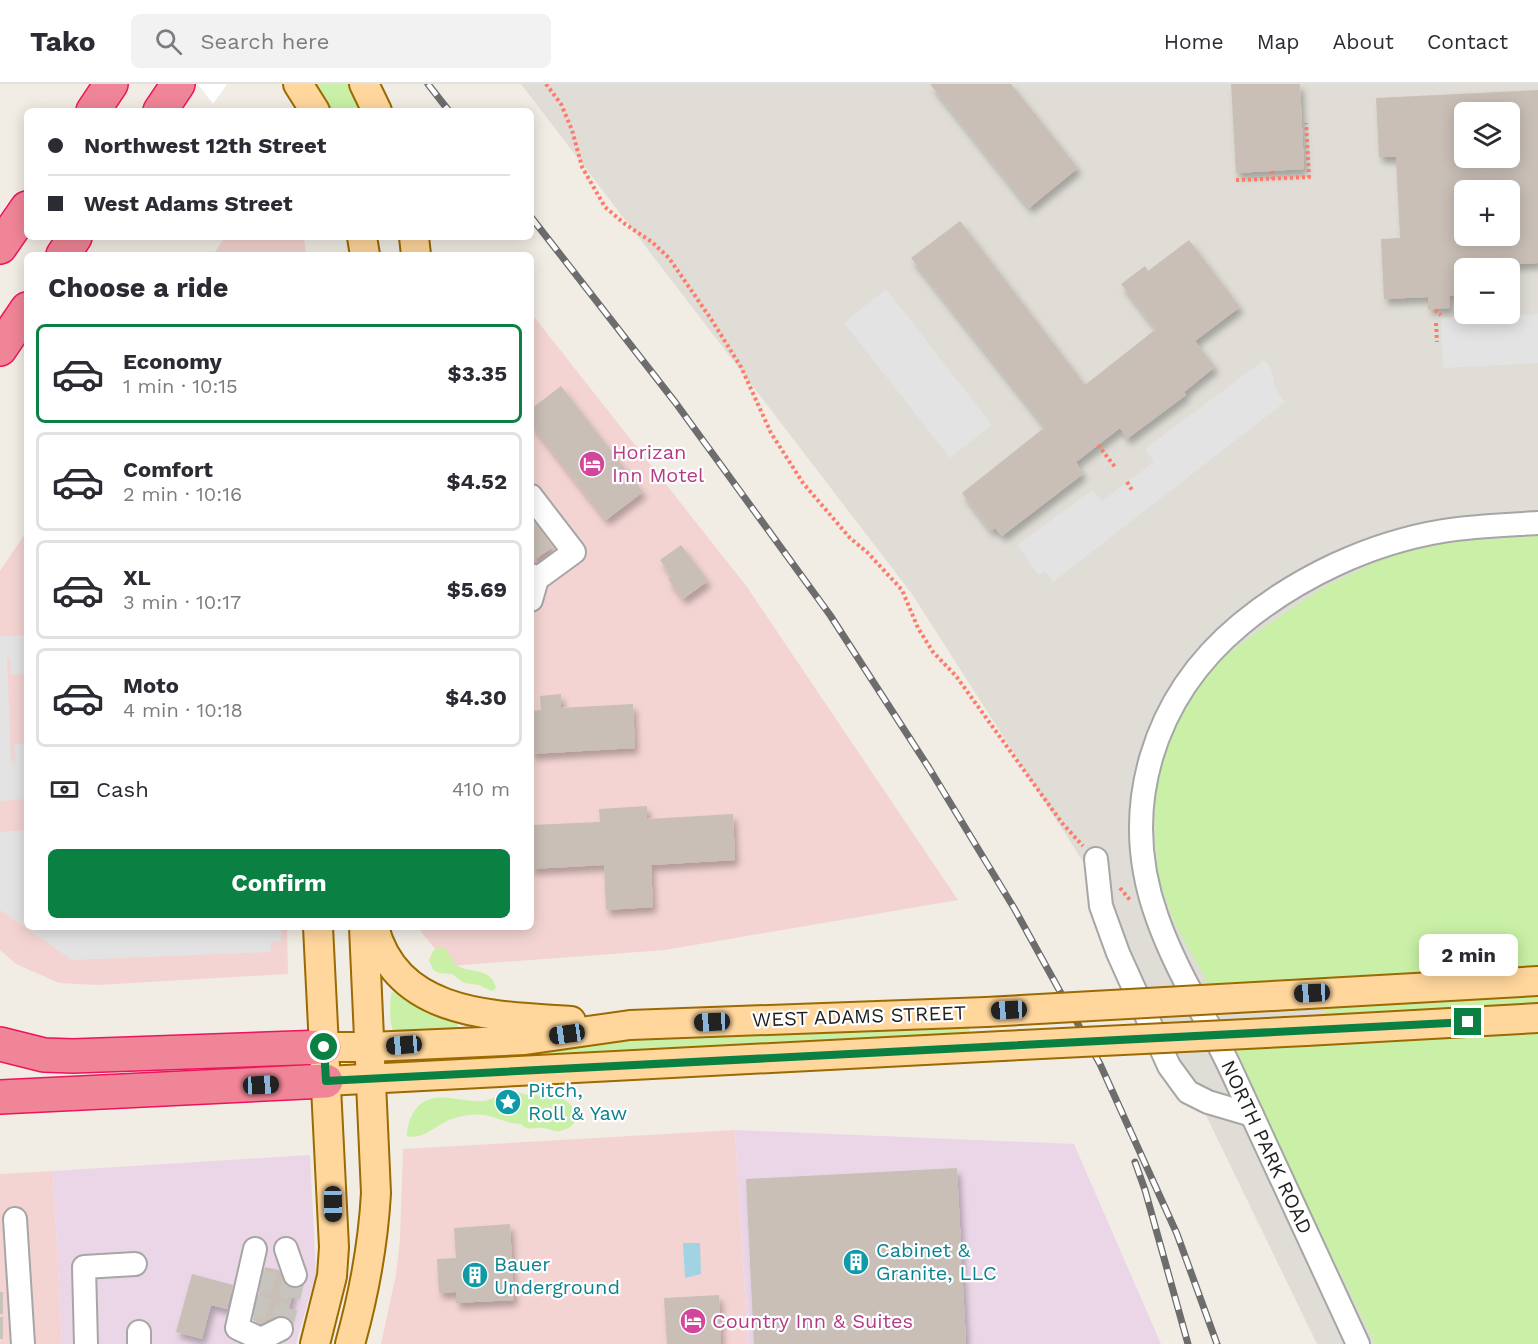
<!DOCTYPE html>
<meta charset="utf-8">
<style>
body{margin:0;font-family:"Work Sans",sans-serif;background:#f2f2f3;color:#2b2b33;height:100vh;display:flex;flex-direction:column;font-size:22px;white-space:nowrap}
*{box-sizing:border-box;margin:0}
p{font-size:20px;color:#7c7c81}
.icon{flex:none;width:33px;height:33px;fill:none;stroke:currentColor;stroke-width:2;stroke-linecap:round;stroke-linejoin:round}
.map{position:relative;flex:1;overflow:hidden}
.side{position:absolute;left:24px;top:168px;width:510px;height:678px;display:flex;flex-direction:column;background:#fff;border-radius:9px;box-shadow:0 3px 15px #0003}
.side>*{flex:none}
.top-card{position:absolute;left:24px;top:24px;width:510px;height:132px;border-radius:9px;box-shadow:0 3px 15px #0003;display:grid;align-content:center;height:132px;padding:0 24px;background:#fff}
.fabs{position:absolute;left:1454px;top:18px;display:grid;gap:12px}
.fabs a{display:grid;place-items:center;width:66px;height:66px;border-radius:9px;background:#fff;box-shadow:0 3px 15px #0003;font-size:30px}
.end{position:absolute;width:27px;height:27px;margin:-14px;border:8px solid #0b8043;background:#fff;box-shadow:0 0 0 3px #fff}
.from{border-radius:50%}
.bubble{position:absolute;height:42px;border-radius:9px;background:#fff;box-shadow:0 3px 15px #0003;font-size:20px;font-weight:700;line-height:42px;text-align:center}
.car{position:absolute;width:18px;height:36px;margin:-18px -9px;border-radius:8px;box-shadow:0 0 4px 2px #0007;background:linear-gradient(#222 24%,#8ab4d8 0 40%,#222 0 76%,#8ab4d8 0 86%,#222 0)}
.top-card b{display:flex;align-items:center;gap:21px;height:57px;font-size:22px}
.top-card b+b{border-top:2px solid #e1e1e2}
.top-card i{width:15px;height:15px;background:#2b2b33}
ul{padding:0;list-style:none}
li{display:flex;align-items:center;gap:18px;height:99px;margin:0 12px 9px;padding:0 12px;border:3px solid #e1e1e2;border-radius:9px}
li div{flex:1}
li b{display:block;font-size:22px}
li em{font-style:normal;font-weight:700}
li.active{border-color:#0b8043}
li>.icon{width:54px;height:54px;stroke-width:1.5}
h2{padding:0 24px;font-size:27px;line-height:72px}
.pay{display:flex;align-items:center;gap:15px;height:66px;padding:0 24px;font-size:22px}
.pay p{margin-inline-start:auto}
.primary-button{display:flex;gap:12px;margin-top:auto;padding:12px 24px}
.primary-button a{flex:1;height:69px;border-radius:9px;background:#0b8043;color:#fff;font-size:24px;font-weight:700;line-height:69px;text-align:center}
header{display:flex;align-items:center;gap:36px;box-sizing:border-box;height:84px;padding:0 30px;background:#fff;border-bottom:2px solid #e1e1e2}
header strong{font-size:28px}
nav{display:flex;gap:33px;margin-inline-start:auto;font-size:21px}
.search{width:420px;height:54px;background:#f2f2f3;display:flex;align-items:center;gap:15px;box-sizing:border-box;padding:0 21px;border-radius:9px;color:#7c7c81;font-size:22px}
.map>svg:first-child{display:block}
</style>
<header>
<strong>Tako</strong>
<div class="search"><svg class="icon" aria-label="search" viewBox="0 0 24 24"><circle cx="10" cy="10" r="6"/><path d="M15 15l6 6"/></svg>Search here</div>
<nav><a>Home</a><a>Map</a><a>About</a><a>Contact</a></nav>
</header>
<div class="map">
<svg width="1538" height="1260" viewBox="0 0 1538 1260">
<defs>
<filter id="shadow"><feDropShadow dx="3.5" dy="6" stdDeviation="3" flood-color="#0004"/></filter>
</defs>
<rect width="100%" height="100%" fill="#f1ede5"/>
<g fill="#f3d4d2">
<path d="M225,153H304L306,171H213Z"/>
<path d="M531,229L747,503L958,816L665,866L449,882L417,843H531Z"/>
<path d="M27,447V843H287L288,890L98,901L59,899L16,880L0,866V487Z"/>
<path d="M735,1046L748,1260H381L396,1190L400,1155L403,1065Z"/>
<path d="M53,1087L62,1260H0V1090Z"/>
</g>
<g fill="#ebd6e7">
<path d="M735,1046L1074,1060L1161,1260H748Z"/>
<path d="M310,1071L316,1190L296,1260H62L53,1087Z"/>
</g>
<path fill="#dfddd6" fill-rule="evenodd" d="M521,0H1538V1260H1317L1082,776L912,510ZM1464,28H1509V74H1464ZM1464,106H1509V152H1464ZM1464,184H1509V230H1464Z"/>
<g fill="#c9f0a6">
<path d="M316,0H348L361,27H332Z"/>
<path d="M1538,452V887L1210,903L1174,838L1158,793L1154,733L1161,674L1188,615L1224,573L1257,548L1322,504L1384,474L1449,458Z"/>
<path d="M437,863C451,862 448,875 457,881C471,891 491,882 496,904L492,907L479,901L464,899L452,890L439,889L433,886L429,876L433,867Z"/>
<path d="M395,906L414,920L457,938L458,944L394,949C389,938 390,923 391,910Z"/>
<path d="M1538,909V924L1325,935L1324,921Z"/>
<path d="M969,940L970,954L408,979V975L597,956Z"/>
<path d="M1538,947V1260H1375L1262,1028L1237,966Z"/>
<path d="M515,1007C535,1017 565,1003 576,1029C580,1038 568,1046 560,1047C554,1048 548,1044 542,1044C533,1043 528,1048 521,1040C511,1040 502,1036 493,1033C482,1029 466,1030 455,1034C439,1038 423,1057 407,1052C407,1044 409,1036 413,1029C430,1002 457,1019 483,1017C494,1016 503,1008 515,1007Z"/>
</g>
<g fill="#e3e3e3">
<path d="M886,205L992,341L950,374L844,239Z"/>
<path d="M1538,230V279L1443,284L1441,234Z"/>
<path d="M1264,276L1271,285L1276,306L1285,318L1053,498L1045,487L1039,491L1017,461L1092,406L1102,417L1154,378L1145,365Z"/>
<path d="M27,551V590L11,591L10,574H7L11,677H15L14,660H27V715L0,717V552Z"/>
<path d="M27,746V843H281V858L272,857L270,868L72,876L0,826V748Z"/>
</g>
<path fill="#a1d3e3" d="M683,1159H700L701,1190L685,1194Z"/>
<path fill="#fff" d="M198,0H227L213,20Z"/>
<g fill="#c9bfb7" fill-rule="evenodd" filter="url(#shadow)">
<path d="M930,0H1011L1078,84L1029,124Z"/>
<path d="M1231,0H1300L1304,85L1236,89Z"/>
<path d="M1538,6V179L1502,181L1503,184H1464V211L1449,212L1450,224L1428,225V213L1384,215L1381,155L1400,154L1396,73H1379L1376,14ZM1464,28H1509V74H1464ZM1464,106H1509V152H1464Z"/>
<path d="M960,137L1085,301L1156,245L1121,200L1145,182L1148,187L1189,156L1240,223L1195,257L1215,283L1184,308L1186,311L1127,355L1120,344L1076,378L1083,390L1002,452L995,444L991,447L962,409L1045,343L911,174Z"/>
<path d="M561,302L643,408L606,436L531,340V325Z"/>
<path d="M531,434L553,463L531,478Z"/>
<path d="M681,461L708,497L683,515L668,495L672,493L660,476Z"/>
<path d="M561,610V624L633,620L635,664L531,670V627L541,626L540,612Z"/>
<path d="M647,722V735L733,730L735,776L651,781L653,823L606,826L604,781L531,785V741L600,738L599,725Z"/>
<path d="M957,1084L966,1260H754L746,1095Z"/>
<path d="M510,1140L514,1216L456,1219V1208L439,1209L437,1175L456,1174L454,1144Z"/>
<path d="M265,1183L279,1186L286,1201L294,1204L287,1233H276L261,1240L253,1236Z"/>
<path d="M192,1190L233,1201L227,1225L211,1221L202,1255L176,1248Z"/>
<path d="M719,1211L721,1260H667L664,1214Z"/>
</g>
<g fill="none" stroke-linecap="round" stroke-linejoin="round">
<g stroke="#c7c4bd" stroke-width="22" stroke-dasharray="22 11" stroke-linecap="butt">
<path d="M253,1193L291,1206"/>
<path d="M0,1219H3"/>
<path d="M246,1219L285,1231"/>
<path d="M0,1244H3"/>
<path d="M281,1245L295,1191"/>
</g>
<defs>
<g id="minor">
<path d="M531,412L574,468L537,495"/>
<path d="M531,491L537,495L531,516"/>
<path d="M1096,775L1101,822L1118,869L1169,982L1188,1008L1208,1018L1252,1031"/>
<path d="M15,1135L23,1260"/>
<path d="M255,1165L237,1244L261,1255L260,1260"/>
<path d="M286,1165L295,1191"/>
<path d="M139,1248V1260"/>
<path d="M261,1255L281,1245"/>
<path d="M86,1260L84,1183L135,1180"/>
<path d="M1358,1260C1316,1170 1275,1080 1233,990C1209,937 1176,888 1157,833C1118,724 1153,613 1241,540C1298,493 1370,459 1443,447C1474,442 1506,441 1538,439"/>
</g>
<g id="major">
<path d="M298,0L315,27"/>
<path d="M364,0L377,27"/>
<path d="M362,153L365,171"/>
<path d="M414,153L416,171"/>
<path d="M374,843C397,933 496,932 571,937"/>
<path d="M1290,911L1538,897"/>
<path d="M1306,947L1538,934"/>
<path d="M324,963H370L525,956L630,941L986,928"/>
<path d="M326,997L1002,962"/>
<path d="M315,1260L332,1192L334,1163L318,843"/>
<path d="M350,1260C364,1210 373,1162 376,1109L364,843"/>
</g>
<g id="highway">
<path d="M93,27L111,0"/>
<path d="M160,27L178,0"/>
<path d="M0,163L27,124"/>
<path d="M63,171L75,153"/>
<path d="M0,265L27,225"/>
<path d="M0,960L44,971L73,972L324,963"/>
<path d="M0,1013L326,997"/>
</g>
</defs>
<use href="#minor" stroke="#a6a6a6" stroke-width="26"/>
<use href="#major" stroke="#9b6a00" stroke-width="32"/>
<use href="#highway" stroke="#ec145b" stroke-width="36"/>
<g stroke="#ff7a68" stroke-width="4" stroke-dasharray="3 3" stroke-linecap="butt">
<path d="M546,0L561,20L572,46L582,83L605,123L625,140L652,158L669,174L711,235L741,283L771,349L803,399L850,454L868,469L902,506L918,544L933,568L956,592L1062,739L1083,762"/>
<path d="M1272,87L1273,95"/>
<path d="M1236,96L1309,93L1306,39"/>
<path d="M1435,226L1441,231"/>
<path d="M1436,239L1437,258"/>
<path d="M1098,361L1115,383"/>
<path d="M1127,398L1132,406"/>
<path d="M1120,804L1130,816"/>
</g>
<use href="#minor" stroke="#fff" stroke-width="22"/>
<use href="#major" stroke="#ffd69c" stroke-width="28"/>
<use href="#highway" stroke="#f08597" stroke-width="33"/>
<defs>
<g id="rail">
<path d="M428,0L449,27"/>
<path d="M531,133L675,318L830,531L929,684L1014,824L1100,980L1177,1150L1217,1260"/>
<path d="M1135,1078L1145,1106L1188,1260"/>
</g>
</defs>
<use href="#rail" stroke="#6d6d6d" stroke-width="7"/>
<use href="#rail" stroke="#fff" stroke-width="4.5" stroke-dasharray="14" stroke-linecap="butt"/>
<defs>
<g id="major-bridge">
<path d="M986,928L1290,911"/>
<path d="M1002,962L1306,947"/>
</g>
</defs>
<use href="#major-bridge" stroke="#9b6a00" stroke-width="32" stroke-linecap="butt"/>
<use href="#major-bridge" stroke="#ffd69c" stroke-width="28"/>
</g>
<g fill="none" stroke-linecap="round" stroke-linejoin="round">
<path stroke="#0b8043" stroke-width="8" d="M324,963L326,997L1468,938"/>
</g>
<defs>
<symbol id="hotel-disc" viewBox="-11 -11 22 22"><circle r="9.5" fill="#d1479c" stroke="#fff"/><path d="M-6-4.5h1.5V1H6V5H4.5V3h-9V5H-6ZM-4 0a1.8 1.8 0 1 1 3.6 0ZM.5 0V-2.5h3Q6-2.5 6 0Z" fill="#fff"/></symbol>
<symbol id="sight-disc" viewBox="-11 -11 22 22"><circle r="9.5" fill="#0f9aa8" stroke="#fff"/><path d="M0-6L1.8-2.2L6-1.7L2.9 1.2L3.7 5.4L0 3.3L-3.7 5.4L-2.9 1.2L-6-1.7L-1.8-2.2Z" fill="#fff"/></symbol>
<symbol id="building-disc" viewBox="-11 -11 22 22"><circle r="9.5" fill="#0f9aa8" stroke="#fff"/><path d="M-4-6H4V6H1V3H-1V6H-4ZM-2.5-4.3h1.7v1.8h-1.7ZM.8-4.3h1.7v1.8H.8ZM-2.5-1h1.7V.8h-1.7ZM.8-1h1.7V.8H.8Z" fill="#fff"/></symbol>
</defs>
<g fill-rule="evenodd">
<use href="#hotel-disc" x="577" y="365" width="30" height="30"/>
<use href="#sight-disc" x="493" y="1003" width="30" height="30"/>
<use href="#building-disc" x="841" y="1163" width="30" height="30"/>
<use href="#building-disc" x="460" y="1176" width="30" height="30"/>
<use href="#hotel-disc" x="678" y="1222" width="30" height="30"/>
</g>
<g text-anchor="middle" dominant-baseline="central" stroke-width="4.5" stroke-linejoin="round" paint-order="stroke">
<g font-size="20" fill="#b23c85" stroke="#fff" text-anchor="start">
<text x="612" y="368">Horizan<tspan x="612" dy="23">Inn Motel</tspan></text>
<text x="712" y="1237">Country Inn &amp; Suites</text>
</g>
<g font-size="20" fill="#1f1f1f" stroke="#fff">
<text transform="translate(859 932) rotate(-2)">WEST ADAMS STREET</text>
<text transform="translate(1267 1063) rotate(65)">NORTH PARK ROAD</text>
</g>
<g font-size="20" fill="#0d838f" stroke="#fff" text-anchor="start">
<text x="528" y="1006">Pitch,<tspan x="528" dy="23">Roll &amp; Yaw</tspan></text>
<text x="876" y="1166">Cabinet &amp;<tspan x="876" dy="23">Granite, LLC</tspan></text>
<text x="494" y="1180">Bauer<tspan x="494" dy="23">Underground</tspan></text>
</g>
</g>
</svg>
<div class="fabs">
<a><svg class="icon" aria-label="layers" viewBox="0 0 24 24"><path d="M12 4l9 5-9 5-9-5zM3 14l9 5 9-5"/></svg></a>
<a>+</a>
<a>−</a>
</div>
<i class="end from" style="left:324px;top:963px"></i>
<i class="end" style="left:1468px;top:938px"></i>
<div class="bubble" style="left:1419px;top:850px;width:99px">2 min</div>
<i class="car" style="left:1312px;top:909px;rotate:267deg"></i>
<i class="car" style="left:1009px;top:926px;rotate:267deg"></i>
<i class="car" style="left:712px;top:938px;rotate:267deg"></i>
<i class="car" style="left:567px;top:950px;rotate:262deg"></i>
<i class="car" style="left:404px;top:961px;rotate:265deg"></i>
<i class="car" style="left:261px;top:1001px;rotate:87deg"></i>
<i class="car" style="left:333px;top:1120px;rotate:179deg"></i>
<div class="top-card">
<b><i class="from"></i>Northwest 12th Street</b>
<b><i></i>West Adams Street</b>
</div>
<section class="side">
<h2>Choose a ride</h2>
<ul>
<li class="active"><svg class="icon" aria-label="car" viewBox="0 0 24 24"><path d="M5 17H2v-5l4-1 3-4h7l3 4 3 1v5h-3M9 17h6M6 11h13"/><circle cx="7" cy="17" r="2"/><circle cx="17" cy="17" r="2"/></svg><div><b>Economy</b><p>1 min · 10:15</p></div><em>$3.35</em></li>
<li><svg class="icon" aria-label="car" viewBox="0 0 24 24"><path d="M5 17H2v-5l4-1 3-4h7l3 4 3 1v5h-3M9 17h6M6 11h13"/><circle cx="7" cy="17" r="2"/><circle cx="17" cy="17" r="2"/></svg><div><b>Comfort</b><p>2 min · 10:16</p></div><em>$4.52</em></li>
<li><svg class="icon" aria-label="car" viewBox="0 0 24 24"><path d="M5 17H2v-5l4-1 3-4h7l3 4 3 1v5h-3M9 17h6M6 11h13"/><circle cx="7" cy="17" r="2"/><circle cx="17" cy="17" r="2"/></svg><div><b>XL</b><p>3 min · 10:17</p></div><em>$5.69</em></li>
<li><svg class="icon" aria-label="car" viewBox="0 0 24 24"><path d="M5 17H2v-5l4-1 3-4h7l3 4 3 1v5h-3M9 17h6M6 11h13"/><circle cx="7" cy="17" r="2"/><circle cx="17" cy="17" r="2"/></svg><div><b>Moto</b><p>4 min · 10:18</p></div><em>$4.30</em></li>
</ul>
<div class="pay"><svg class="icon" aria-label="cash" viewBox="0 0 24 24"><path d="M3 7h18v10H3z"/><circle cx="12" cy="12" r="2"/></svg>Cash<p>410 m</p></div>
<div class="primary-button"><a>Confirm</a></div>
</section>
</div>
